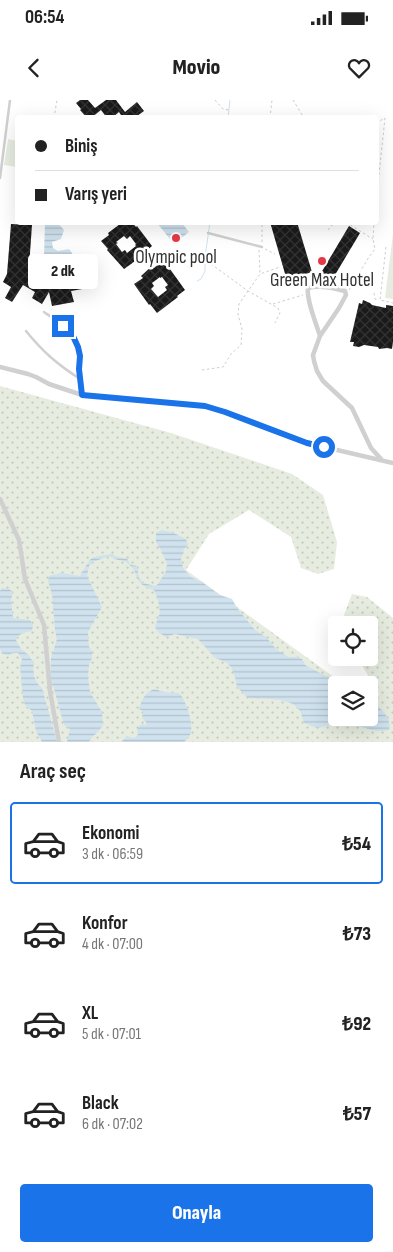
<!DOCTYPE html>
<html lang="tr">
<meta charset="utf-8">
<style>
body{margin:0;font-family:"Sofia Sans Condensed",sans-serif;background:#f6f6f6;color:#222;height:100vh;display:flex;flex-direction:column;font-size:19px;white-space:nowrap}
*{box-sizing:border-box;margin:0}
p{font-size:16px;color:#767676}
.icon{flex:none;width:28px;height:28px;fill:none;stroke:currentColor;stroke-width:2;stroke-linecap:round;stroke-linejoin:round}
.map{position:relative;height:642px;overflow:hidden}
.panel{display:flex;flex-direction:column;background:#fff;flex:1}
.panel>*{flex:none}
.hud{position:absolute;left:15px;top:15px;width:364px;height:110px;border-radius:5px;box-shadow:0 5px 20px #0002;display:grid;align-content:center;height:110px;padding:0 20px;background:#fff}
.tools{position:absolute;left:328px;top:516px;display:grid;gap:10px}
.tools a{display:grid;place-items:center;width:50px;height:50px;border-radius:5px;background:#fff;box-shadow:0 5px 20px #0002;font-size:25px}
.end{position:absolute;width:22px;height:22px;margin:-11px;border:6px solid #1a73e8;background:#fff;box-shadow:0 0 0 2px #fff}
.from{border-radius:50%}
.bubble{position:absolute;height:35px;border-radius:5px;background:#fff;box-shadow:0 5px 20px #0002;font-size:16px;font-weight:800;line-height:35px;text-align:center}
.hud b{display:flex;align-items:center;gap:18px;height:48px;font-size:19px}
.hud b+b{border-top:1px solid #e0e0e0}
.hud i{width:12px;height:12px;background:#222}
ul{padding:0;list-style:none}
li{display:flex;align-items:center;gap:15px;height:82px;margin:0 10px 8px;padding:0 10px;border:2px solid transparent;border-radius:5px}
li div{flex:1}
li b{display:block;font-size:19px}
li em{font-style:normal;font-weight:800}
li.selected{border-color:#1a73e8}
li>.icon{width:45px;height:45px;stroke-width:1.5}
h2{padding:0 20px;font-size:22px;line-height:60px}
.cta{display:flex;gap:10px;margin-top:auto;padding:10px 20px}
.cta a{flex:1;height:58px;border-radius:5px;background:#1a73e8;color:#fff;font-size:20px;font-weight:800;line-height:58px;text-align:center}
.status{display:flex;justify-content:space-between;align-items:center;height:35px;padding:0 25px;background:#fff;direction:ltr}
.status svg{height:14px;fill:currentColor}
header{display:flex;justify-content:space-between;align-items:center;height:65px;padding:0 20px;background:#fff;font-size:22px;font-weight:800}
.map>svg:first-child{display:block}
</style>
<div class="status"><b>06:54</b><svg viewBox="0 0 49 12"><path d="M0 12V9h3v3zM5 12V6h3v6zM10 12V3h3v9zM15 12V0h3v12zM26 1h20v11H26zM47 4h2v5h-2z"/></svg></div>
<header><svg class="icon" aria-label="back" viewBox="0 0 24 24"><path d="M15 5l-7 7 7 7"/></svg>Movio<svg class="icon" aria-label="heart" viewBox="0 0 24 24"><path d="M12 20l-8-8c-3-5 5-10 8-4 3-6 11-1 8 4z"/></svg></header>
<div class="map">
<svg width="393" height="642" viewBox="0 0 393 642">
<defs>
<pattern id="grass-dots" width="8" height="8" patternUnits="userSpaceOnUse" patternTransform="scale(1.25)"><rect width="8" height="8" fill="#e6ecdf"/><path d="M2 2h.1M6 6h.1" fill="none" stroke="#c6cbc0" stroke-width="1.8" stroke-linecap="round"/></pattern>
<pattern id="water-rules" width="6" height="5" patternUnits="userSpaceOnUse" patternTransform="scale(1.25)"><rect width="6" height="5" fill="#cfe2ee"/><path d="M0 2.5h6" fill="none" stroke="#b2c2cd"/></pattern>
<pattern id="building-cross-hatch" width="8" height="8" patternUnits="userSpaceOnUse" patternTransform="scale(1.25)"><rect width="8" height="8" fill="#1a1a1a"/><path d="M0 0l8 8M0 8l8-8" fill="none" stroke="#333"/></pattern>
</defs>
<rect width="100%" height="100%" fill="#fff"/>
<path fill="url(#grass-dots)" d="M0,286L171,333L292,374L323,395L337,442L334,469L318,474L301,468L291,437L249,410L209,434L186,470L345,585H336V618H369V599L379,595L358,558H369V525H347L344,515L352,494L367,497L393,518V642H0Z"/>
<g fill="#e6ecdf">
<path d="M8,39L17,41V67L4,65Z"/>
<path d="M393,134V199L385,198Z"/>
</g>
<g fill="url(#water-rules)">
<path d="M45,123C56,122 57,122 64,130L61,139L52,142L53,148L58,151L69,149L72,153L77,167L65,169L56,161H51L44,156Z"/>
<path d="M157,123H182L189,132L174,144Z"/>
<path d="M161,430L172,432L186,439L188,445L184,449L181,459L183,468L191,477L202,482L220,495L232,499L237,508L255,530L266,537L276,549L289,557H297L302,559L305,565L343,585H336V618H369V596C377,608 392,614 389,630L381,631L372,630L356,625L344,624H336L317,628L304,623C302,619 302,614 300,611C291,596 263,600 248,598L237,587L235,577L231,567L226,562L215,558L198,539L175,534L166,537L158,532L155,527L160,512L158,500L154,490C130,483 142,473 126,462C121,459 116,461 111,457H106L93,462L89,466L87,476L102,507L88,532L89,547L92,551V558L89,564L88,577L90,592L102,612L103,625L98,632L92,637L89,642H67L70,629L64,625L53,585L50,591L51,558L57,539L55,530L52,494L48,481L49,476L61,473L80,476C93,455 87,458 112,454L117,457L127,459L131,465L137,466L139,478L143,483L155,486L158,484L166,471L167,464L162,452L156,442V433Z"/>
<path d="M2,488L9,489L13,492L11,500L13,518L30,520L33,525L32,531C26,532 19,533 16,540L21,549L30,556V558L34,562C32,571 34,582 42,588L57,642H42L36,631L32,611L25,605L23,598L20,567L22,559L18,553H12L9,555L3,554L0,549V491Z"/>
<path d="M154,589L164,592L179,593C186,600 193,622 191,632C190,636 187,639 184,642H121L127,636L132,638L136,637L138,634L137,630L139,626L142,624L146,625V622L142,618L143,611L139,609C142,600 144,593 154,589Z"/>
</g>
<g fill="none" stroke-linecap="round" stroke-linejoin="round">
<g stroke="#cfe2ee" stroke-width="1">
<path d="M228,18L230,0"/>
<path d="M197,181L201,179L205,171V157L210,122"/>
</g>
</g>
<g fill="url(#building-cross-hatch)" fill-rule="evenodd">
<path d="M80,0H88L95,8L106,0H116L125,12L137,2L144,11L137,16L139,18H123L119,12L112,18H107L101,10L91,18H87L80,10L81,9L76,3Z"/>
<path d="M124,122H132L136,127L137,126L152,146L144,153L145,154L124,169L107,150L108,149L101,141L109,135L108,133L120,124L121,125ZM124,136L127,139L130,136L136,144L135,145L136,146L127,153L125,150L122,152L116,144L118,143L116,142Z"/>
<path d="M270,122H297L312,172L302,175L303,180L288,184Z"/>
<path d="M11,124L32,125L28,181L40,188H46L86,179L88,188L71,191L74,202L52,206L49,192L42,204L32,198L35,192L23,185L12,202L5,198L11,187L3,182L7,174Z"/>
<path d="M349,126L360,133L332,180L321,173Z"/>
<path d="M162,161L169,170L170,169L185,190L177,196L178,197L157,213L150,204L149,205L134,184L143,178L141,176L152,166L154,168ZM160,177V178L162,177L168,185L165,187L167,190L158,197L151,189L154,186L152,183Z"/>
<path d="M363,200L370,203L372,205L386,208V205L393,206V242L392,249L387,248L379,249L378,247L364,245L359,247L353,246L354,242H350L359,203L362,204Z"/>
</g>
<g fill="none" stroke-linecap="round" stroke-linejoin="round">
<g stroke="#cdcdcd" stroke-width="1" stroke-dasharray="2.5 2.5" stroke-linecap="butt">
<path d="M215,0L223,9L229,10"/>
<path d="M293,0L304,18"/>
<path d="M54,18L57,0"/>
<path d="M270,18L272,0"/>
<path d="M376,23L385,18L376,102"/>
<path d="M341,122L347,123L373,139"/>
<path d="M328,130L332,125L338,122"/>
<path d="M262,142V122"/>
<path d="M386,147L380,200L393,203"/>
<path d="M265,149L275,154"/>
<path d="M259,150L260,174"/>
<path d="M211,164L248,191L278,208L280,213L275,223"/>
<path d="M349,190L369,157L375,149L373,139L374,122"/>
<path d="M374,193L375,199L379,200"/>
<path d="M273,204L303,195"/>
<path d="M202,270L223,267L231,254L241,245L242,229L238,214L239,204L260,174L280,167"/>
</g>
<g stroke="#d0d0d0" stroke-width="2.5">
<path d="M0,78L10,0"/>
<path d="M208,133L262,147"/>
<path d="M26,231C43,252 57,264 80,279C79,271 80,263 80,254C78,234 60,223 44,212"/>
<path d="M80,279L82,295"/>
</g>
<g stroke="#d0d0d0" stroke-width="4.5">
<path d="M320,236C316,223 306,199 308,188C320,185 333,188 345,191L346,195L339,208L320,236L313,255L314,261L317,271L323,281L352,308L371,348L381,359"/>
<path d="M0,267L28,274L36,277L49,284L82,295L205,306L225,312L307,343L393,363"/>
<path d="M0,399L19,440L25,479L44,525L50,591L59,642"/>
</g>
</g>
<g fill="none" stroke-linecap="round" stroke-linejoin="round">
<path stroke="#1a73e8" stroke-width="6" d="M63,226L73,236L78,247L80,256L79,269L82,295L205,306L225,312L307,343L324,347"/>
</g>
<g fill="#e63946" stroke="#fff" stroke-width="2">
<circle cx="176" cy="138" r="5"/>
<circle cx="322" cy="161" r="5"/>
</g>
<g text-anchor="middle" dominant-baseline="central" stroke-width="5" stroke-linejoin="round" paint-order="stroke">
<g font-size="19" fill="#333" stroke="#fff">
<text x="176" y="157">Olympic pool</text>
<text x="322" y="180">Green Max Hotel</text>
</g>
</g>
</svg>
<div class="tools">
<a><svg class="icon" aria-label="locate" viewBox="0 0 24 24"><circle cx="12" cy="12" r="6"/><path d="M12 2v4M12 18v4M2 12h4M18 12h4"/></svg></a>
<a><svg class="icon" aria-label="layers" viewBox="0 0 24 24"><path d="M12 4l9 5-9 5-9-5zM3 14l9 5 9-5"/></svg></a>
</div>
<i class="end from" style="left:324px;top:347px"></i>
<i class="end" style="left:63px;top:226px"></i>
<div class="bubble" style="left:28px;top:154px;width:70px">2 dk</div>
<div class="hud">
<b><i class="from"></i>Biniş</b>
<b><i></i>Varış yeri</b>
</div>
</div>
<section class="panel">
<h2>Araç seç</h2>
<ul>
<li class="selected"><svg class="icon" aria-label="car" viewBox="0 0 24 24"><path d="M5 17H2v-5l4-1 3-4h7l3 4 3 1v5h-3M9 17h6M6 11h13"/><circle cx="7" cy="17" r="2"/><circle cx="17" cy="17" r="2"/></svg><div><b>Ekonomi</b><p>3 dk · 06:59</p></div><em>₺54</em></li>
<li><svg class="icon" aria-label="car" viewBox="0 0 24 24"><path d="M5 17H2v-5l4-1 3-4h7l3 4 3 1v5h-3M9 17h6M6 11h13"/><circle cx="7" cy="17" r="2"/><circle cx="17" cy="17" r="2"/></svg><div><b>Konfor</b><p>4 dk · 07:00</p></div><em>₺73</em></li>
<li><svg class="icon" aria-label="car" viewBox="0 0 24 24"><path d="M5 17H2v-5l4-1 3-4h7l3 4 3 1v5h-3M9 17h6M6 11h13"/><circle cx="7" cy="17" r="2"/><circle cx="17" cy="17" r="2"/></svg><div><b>XL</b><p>5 dk · 07:01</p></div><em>₺92</em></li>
<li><svg class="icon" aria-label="car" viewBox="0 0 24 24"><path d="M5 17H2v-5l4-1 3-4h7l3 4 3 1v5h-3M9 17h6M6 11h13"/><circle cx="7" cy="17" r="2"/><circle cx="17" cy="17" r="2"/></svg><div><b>Black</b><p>6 dk · 07:02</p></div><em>₺57</em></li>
</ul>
<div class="cta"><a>Onayla</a></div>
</section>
